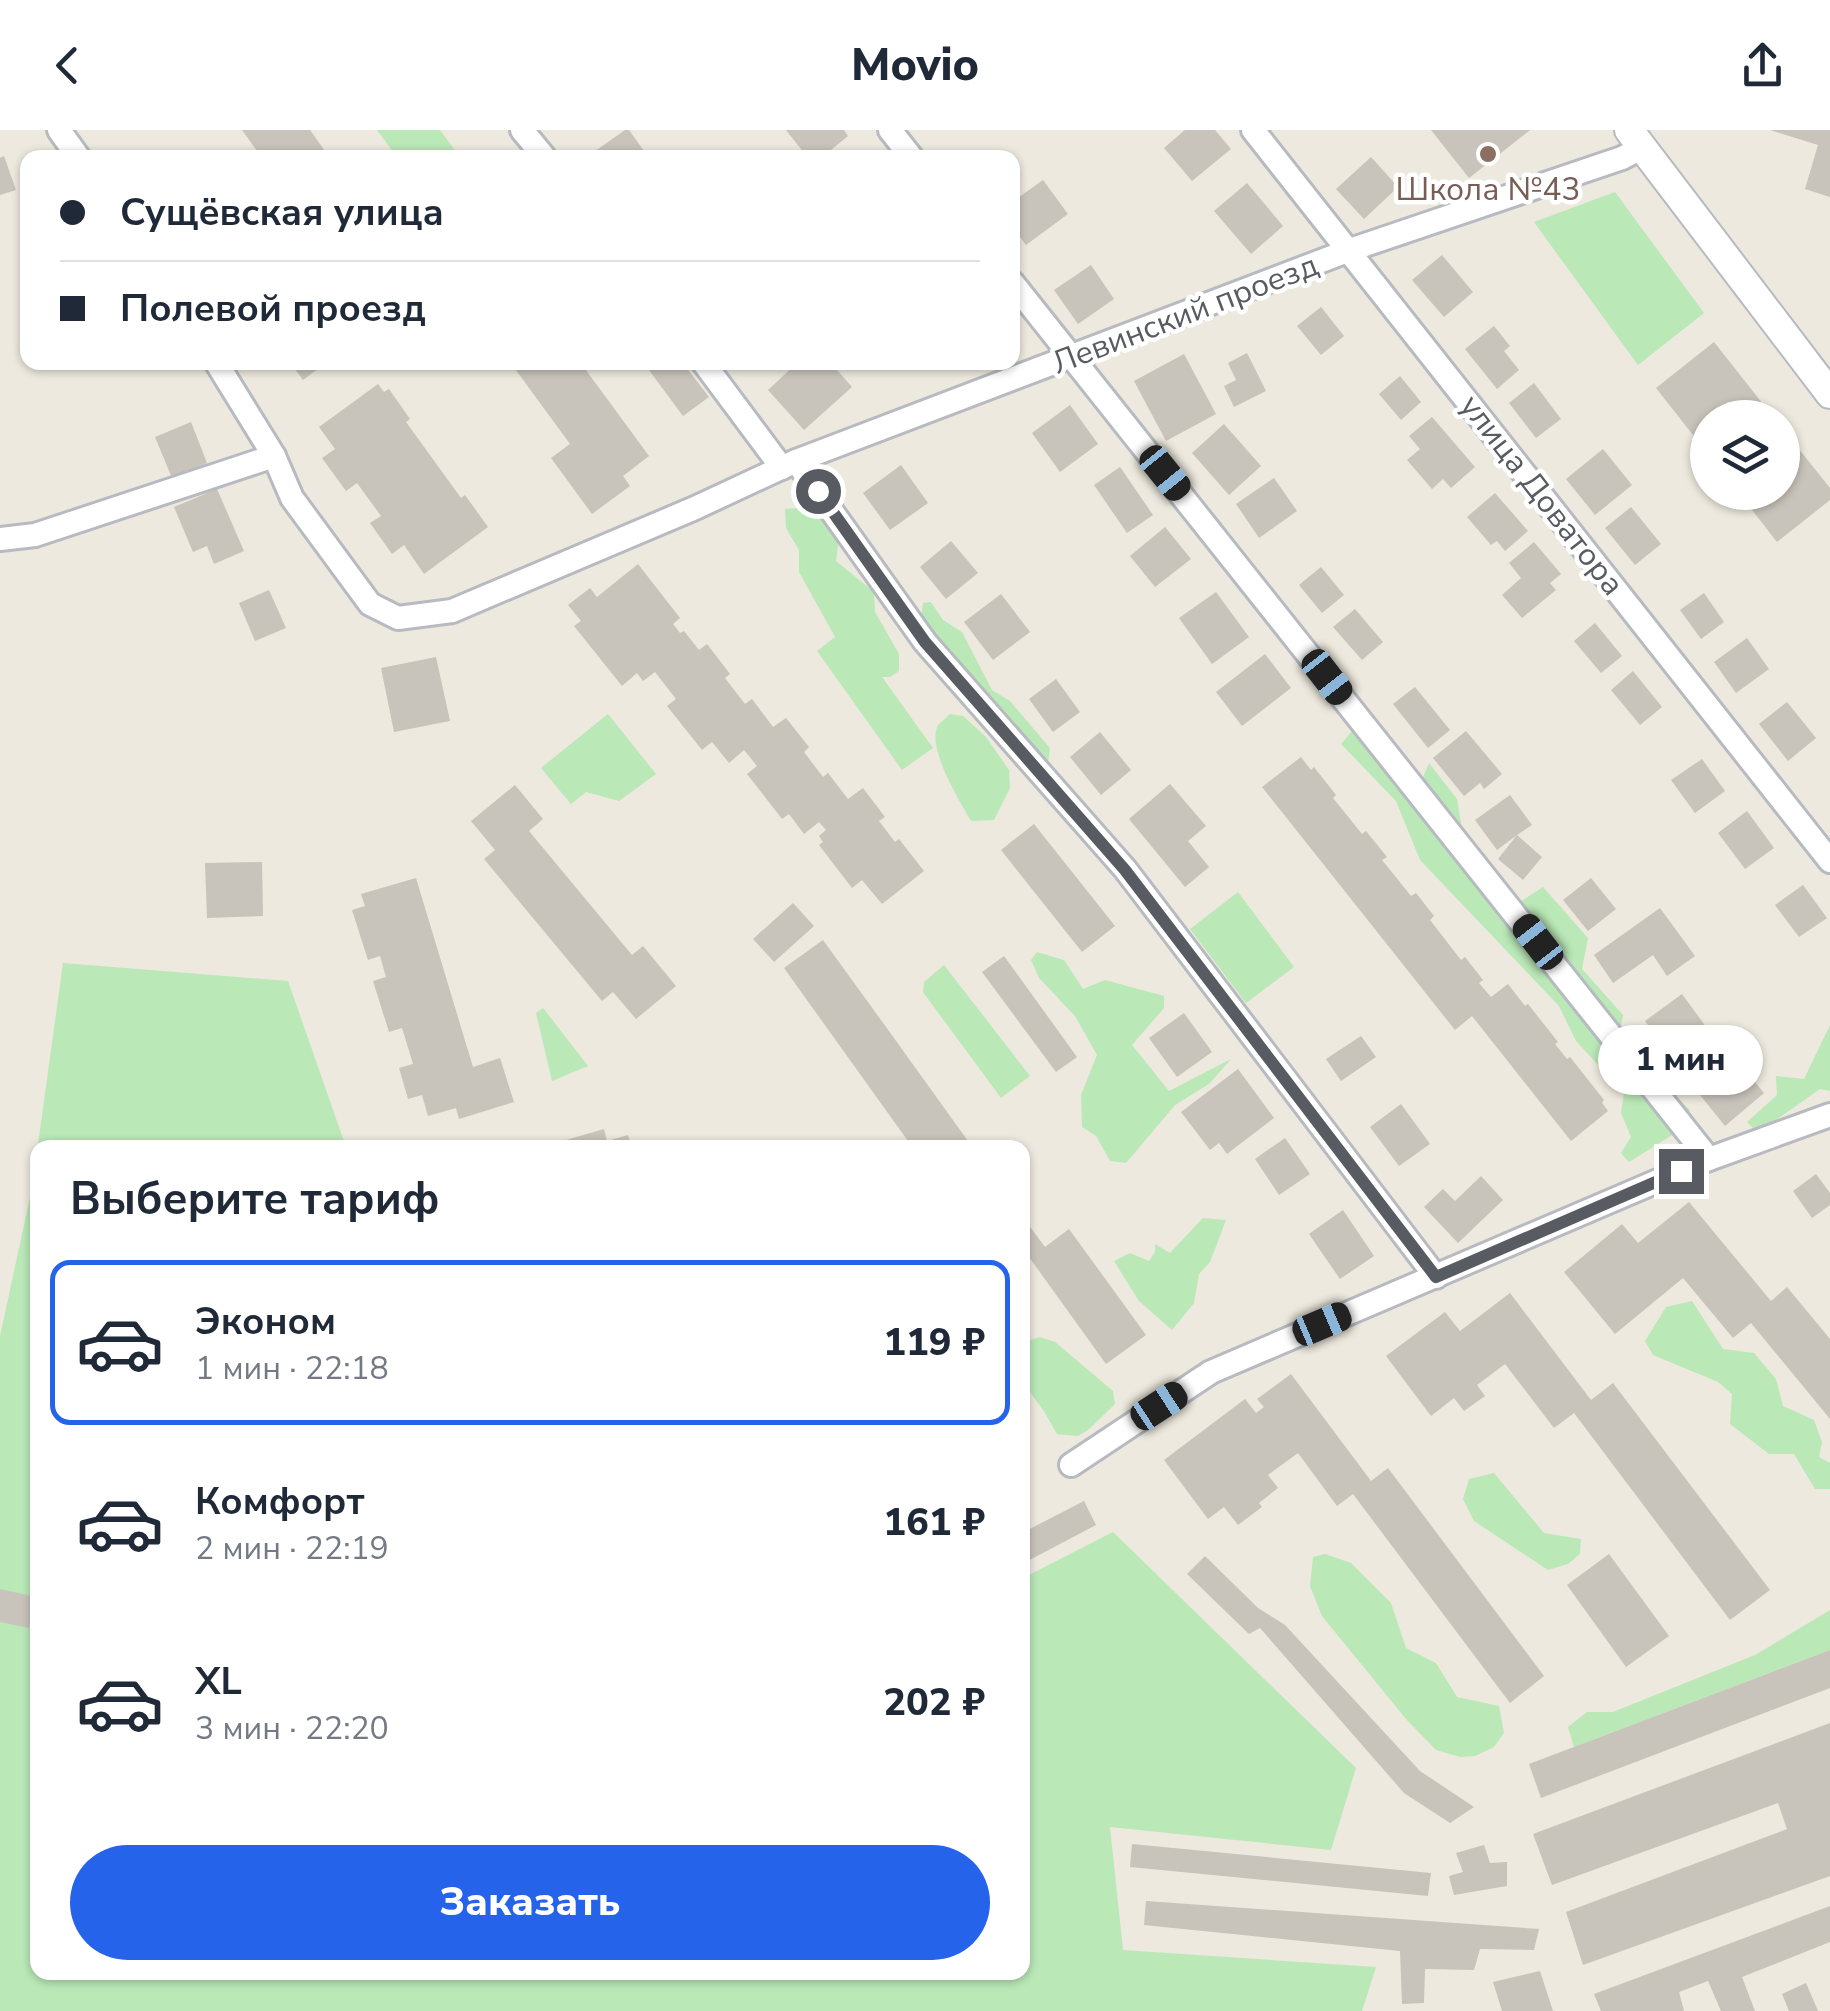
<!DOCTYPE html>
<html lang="ru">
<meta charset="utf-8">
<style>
body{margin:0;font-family:"Nunito Sans",sans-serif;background:#f2f2f3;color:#1f2937;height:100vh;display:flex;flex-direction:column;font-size:38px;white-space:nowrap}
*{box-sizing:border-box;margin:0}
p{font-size:32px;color:#747a83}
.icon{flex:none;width:55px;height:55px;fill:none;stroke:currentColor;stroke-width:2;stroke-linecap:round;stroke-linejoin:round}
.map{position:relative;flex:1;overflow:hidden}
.sheet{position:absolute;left:30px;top:1010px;width:1000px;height:840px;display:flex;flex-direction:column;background:#fff;border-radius:20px;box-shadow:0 2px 8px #0004}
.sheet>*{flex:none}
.guide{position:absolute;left:20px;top:20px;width:1000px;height:220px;border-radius:20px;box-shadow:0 2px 8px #0004;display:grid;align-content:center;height:220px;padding:0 40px;background:#fff}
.tools{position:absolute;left:1690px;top:270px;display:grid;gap:20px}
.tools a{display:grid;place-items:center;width:110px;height:110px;border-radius:50%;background:#fff;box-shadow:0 2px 8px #0004;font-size:50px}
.end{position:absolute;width:45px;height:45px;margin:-22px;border:12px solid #585c62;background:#fff;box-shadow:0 0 0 5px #fff}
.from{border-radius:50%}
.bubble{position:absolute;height:70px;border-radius:35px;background:#fff;box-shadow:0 2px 8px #0004;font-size:32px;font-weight:800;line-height:70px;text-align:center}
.car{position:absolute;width:30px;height:60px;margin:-30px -15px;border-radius:12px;box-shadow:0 0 8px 2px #0007;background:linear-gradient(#222 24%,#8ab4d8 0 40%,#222 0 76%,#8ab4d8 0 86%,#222 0)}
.guide b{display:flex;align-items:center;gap:35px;height:95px;font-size:38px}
.guide b+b{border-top:2px solid #e0e1e3}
.guide i{width:25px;height:25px;background:#1f2937}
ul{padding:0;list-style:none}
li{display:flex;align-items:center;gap:30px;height:165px;margin:0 20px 15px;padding:0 20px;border:5px solid transparent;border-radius:20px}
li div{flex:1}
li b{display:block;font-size:38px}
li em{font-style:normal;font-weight:800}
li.on{border-color:#2563eb}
li>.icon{width:90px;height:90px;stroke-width:1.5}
h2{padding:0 40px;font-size:45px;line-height:120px}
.action{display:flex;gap:20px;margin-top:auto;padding:20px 40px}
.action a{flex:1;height:115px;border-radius:60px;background:#2563eb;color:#fff;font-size:40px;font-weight:800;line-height:115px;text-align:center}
header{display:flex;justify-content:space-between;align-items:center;height:130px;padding:0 40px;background:#fff;font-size:45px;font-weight:800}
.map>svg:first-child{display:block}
</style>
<header><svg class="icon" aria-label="back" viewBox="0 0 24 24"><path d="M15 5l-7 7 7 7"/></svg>Movio<svg class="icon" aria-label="share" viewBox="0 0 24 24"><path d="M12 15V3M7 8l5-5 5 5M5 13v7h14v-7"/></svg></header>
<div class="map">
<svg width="1830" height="1881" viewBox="0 0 1830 1881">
<rect width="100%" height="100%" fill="#ede9de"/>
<g fill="#bae8b7">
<path d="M377,0H440L460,27H397Z"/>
<path d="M1615,62L1704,183L1638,235L1534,92Z"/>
<path d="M829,376L839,407L836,431L874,462L875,482L899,524V541L890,547H882L933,618L902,640L817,521L835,507L799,442V420L786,398L785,379Z"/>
<path d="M931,472L943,490L962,502L992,560L1010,571L1050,618L1048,633L960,546L921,488L923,473Z"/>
<path d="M608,584L656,644L619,671L586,662L571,674L541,638Z"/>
<path d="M950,584L963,586L986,607L1009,640L1010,658L994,690L971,691C960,671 926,618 938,595C939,594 949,585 950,584Z"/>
<path d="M1353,600L1414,669L1429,633L1457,669L1462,699L1480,732L1518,773L1543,757L1588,808L1582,839L1623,885L1614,936L1626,953L1673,964L1690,980L1685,997L1629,1032L1621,1023L1631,1007L1621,983L1624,963L1576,911L1559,876L1420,730L1396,671L1341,614Z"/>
<path d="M1238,762L1294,837L1246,873L1190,799Z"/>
<path d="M1037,822L1064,830L1083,859L1105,850L1164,866V878L1132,915L1169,961L1231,929L1209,954L1175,975L1126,1033L1110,1031L1096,1006L1082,997L1081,965L1097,925L1075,886L1039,848L1031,830Z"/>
<path d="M63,833L288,851L346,1017L38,1018V1842H1022L1023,1448L1113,1402L1356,1638L1331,1720L1110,1697L1123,1820L1376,1837L1362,1881H0V1206L32,1058Z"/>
<path d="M944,835L1030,946L1001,968L923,862L924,852Z"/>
<path d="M543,878L588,936L552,951L536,883Z"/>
<path d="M1830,895V961L1820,959L1770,994L1753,998L1747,992L1777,965L1776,946L1804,949Z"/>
<path d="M1203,1088L1226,1090L1210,1132L1199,1144L1194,1173L1172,1200L1139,1171L1114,1131L1130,1123L1149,1131L1155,1122V1114L1170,1123Z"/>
<path d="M1692,1171L1723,1219L1754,1223L1776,1249L1783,1276L1814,1290L1822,1312L1819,1327L1830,1333V1359H1815L1794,1324H1769L1730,1294L1732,1264L1718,1252L1653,1225L1645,1211L1666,1177Z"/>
<path d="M1040,1207L1055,1212L1113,1261L1115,1274L1088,1300L1078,1306L1057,1304L1045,1283L1023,1252V1212Z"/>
<path d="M1494,1343L1544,1403L1581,1409L1580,1424L1568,1434L1548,1440L1474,1391L1463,1369L1469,1349Z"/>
<path d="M1325,1424L1351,1433L1391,1473L1406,1518L1436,1533L1457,1567L1499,1576L1504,1603L1494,1617L1475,1626L1460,1627L1436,1620L1406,1589L1322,1486L1310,1456L1313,1427Z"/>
<path d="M1830,1480V1520L1574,1617L1568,1597L1587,1582H1613L1755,1525Z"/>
</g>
<g fill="#c8c3bb">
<path d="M242,0H310L330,28H262Z"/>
<path d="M625,0H629L649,28H594L591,24Z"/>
<path d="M786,0H844L848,6L821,28H808Z"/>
<path d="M1185,0H1215L1231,19L1192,51L1164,18Z"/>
<path d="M1431,0H1530L1469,48Z"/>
<path d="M1770,0H1830V67L1805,59L1818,15Z"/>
<path d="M4,26L16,60L0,65V28Z"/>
<path d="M1371,27L1398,57L1364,89L1336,59Z"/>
<path d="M1043,50L1068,84L1026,115L1012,96V72Z"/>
<path d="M1247,53L1283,96L1251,124L1214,81Z"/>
<path d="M1442,125L1473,162L1444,187L1412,150Z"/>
<path d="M1091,135L1114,169L1078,194L1054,160Z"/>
<path d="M1321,177L1344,206L1321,225L1297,196Z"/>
<path d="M1494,196L1510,216L1504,221L1519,240L1497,259L1465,219Z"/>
<path d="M1714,212L1774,288H1708V324L1656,258Z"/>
<path d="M1247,223L1266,261L1234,277L1224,256L1236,250L1228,233Z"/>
<path d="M1184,224L1216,284L1166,311L1134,251Z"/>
<path d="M290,232H327L303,250Z"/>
<path d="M510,232H580L649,326L623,346L630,356L592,384L551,328L570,314Z"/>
<path d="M643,232H682L709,267L683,286Z"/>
<path d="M798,232H830L852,257L804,300L768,260Z"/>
<path d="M1400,246L1421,272L1401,290L1379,264Z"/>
<path d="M1534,253L1561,289L1536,308L1509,273Z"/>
<path d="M378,254L384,262L389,259L410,289L406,292L461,368L465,365L488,397L424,444L404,415L392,424L370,393L381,386L357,353L346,361L322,328L335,319L319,297Z"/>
<path d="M1070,275L1098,314L1060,342L1032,303Z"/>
<path d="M1432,287L1475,337L1451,358L1443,349L1432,359L1407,330L1420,319L1409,306Z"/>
<path d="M191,292L207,333L172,348L155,307Z"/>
<path d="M1224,294L1261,336L1229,365L1192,323Z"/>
<path d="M1782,298L1830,358V370L1777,412L1738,362H1782Z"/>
<path d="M1603,319L1632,355L1595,385L1566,349Z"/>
<path d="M901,335L928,373L890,400L863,363Z"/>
<path d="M1120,337L1153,385L1127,403L1094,355Z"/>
<path d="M1274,348L1297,381L1259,408L1236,374Z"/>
<path d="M217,359L244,421L214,434L207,416L193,422L174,377Z"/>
<path d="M1495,363L1528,401L1505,421L1497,411L1491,415L1467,387Z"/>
<path d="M1631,377L1661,414L1635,435L1605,398Z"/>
<path d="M1165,397L1191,429L1155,457L1130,426Z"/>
<path d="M951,411L978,443L946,469L920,437Z"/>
<path d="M1534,412L1561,444L1550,453L1556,460L1522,488L1502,465L1521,448L1509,433Z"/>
<path d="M638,434L680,488L673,494L680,503L684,501L699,520L707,514L730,544L725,548L745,574L752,569L773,597L786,588L809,617L804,622L823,647L828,643L848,669L863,658L885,687L879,691L895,712L899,709L924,741L882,774L862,750L852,758L819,715L823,712L819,706L826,700L819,692L804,704L789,684L782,689L747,644L757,636L744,620L729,633L712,612L702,620L667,576L676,569L655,542L643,551L637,543L622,556L574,496L581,491L568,475L590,458L597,467Z"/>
<path d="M1321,437L1344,465L1322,483L1299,455Z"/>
<path d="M269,460L286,498L255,511L239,473Z"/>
<path d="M1216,462L1249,507L1212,534L1179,488Z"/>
<path d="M1704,463L1724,492L1701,509L1680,480Z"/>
<path d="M1001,464L1030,502L993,530L964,492Z"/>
<path d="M1355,479L1383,512L1362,530L1333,497Z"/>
<path d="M1595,493L1622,526L1601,543L1574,511Z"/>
<path d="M1747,508L1769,539L1736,563L1714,532Z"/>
<path d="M1265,524L1291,558L1242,596L1216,562Z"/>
<path d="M436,527L450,591L394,602L381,538Z"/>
<path d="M1633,541L1662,577L1640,595L1611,560Z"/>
<path d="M1056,549L1080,582L1053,602L1029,569Z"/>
<path d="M1415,557L1450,600L1428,618L1393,574Z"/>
<path d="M1787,572L1816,608L1788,631L1759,594Z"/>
<path d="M1466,601L1502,644L1484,659L1480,653L1464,666L1433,628Z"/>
<path d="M1100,602L1131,640L1101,665L1070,627Z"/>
<path d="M1301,627L1311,640L1314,637L1336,665L1333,668L1362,704L1366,701L1387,727L1382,730L1411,766L1416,763L1434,786L1430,790L1461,830L1465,827L1483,850L1479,853L1491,867L1508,854L1525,876L1528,874L1558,912L1555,914L1567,929L1570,927L1604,970L1602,973L1608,981L1571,1011L1472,886L1455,900L1262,657Z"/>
<path d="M1702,629L1725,661L1695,683L1671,650Z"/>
<path d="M1170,654L1206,696L1188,711L1209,737L1185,757L1129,689Z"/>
<path d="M515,655L543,689L529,701L632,825L643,816L676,856L636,889L613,862L602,871L484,729L495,720L471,691Z"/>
<path d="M1510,665L1532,695L1517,705L1542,727L1523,750L1498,729L1517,705L1497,720L1475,690Z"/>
<path d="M1747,681L1774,718L1745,739L1718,703Z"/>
<path d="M1034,694L1115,796L1082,822L1001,720Z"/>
<path d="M262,732L263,786L207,788L205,733Z"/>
<path d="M416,748L473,937L500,928L514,972L459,989L456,978L428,986L422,965L408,969L399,938L413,934L402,898L389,902L373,851L386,847L380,826L368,830L352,780L365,776L361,764Z"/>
<path d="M1591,748L1616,779L1588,801L1563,770Z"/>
<path d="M1803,755L1827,788L1799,807L1775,775Z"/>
<path d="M793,773L814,796L774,832L753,809Z"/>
<path d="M1660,778L1695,826L1667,846L1653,825L1613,853L1594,825Z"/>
<path d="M823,810L886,897L973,1018H913L784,838Z"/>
<path d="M1004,826L1077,927L1056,942L982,842Z"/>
<path d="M1682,864L1712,905L1689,922L1684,915L1670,925L1645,891Z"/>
<path d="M1184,883L1212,922L1177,947L1149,908Z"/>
<path d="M1361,906L1376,927L1341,951L1326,929Z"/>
<path d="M1739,933L1764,963L1725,996L1700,965Z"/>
<path d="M1238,939L1274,988L1227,1024L1219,1013L1210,1020L1181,982Z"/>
<path d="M1401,974L1430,1014L1399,1036L1370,997Z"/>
<path d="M604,999L607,1011L628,1005L632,1018H561L559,1012Z"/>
<path d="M1285,1008L1310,1044L1279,1065L1255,1029Z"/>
<path d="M1816,1044L1830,1063V1075L1812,1088L1793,1061Z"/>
<path d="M1481,1046L1503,1070L1458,1113L1424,1077L1443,1059L1455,1071Z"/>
<path d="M1689,1072L1771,1171L1787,1157L1830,1209V1289L1751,1193L1733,1208L1683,1148L1615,1204L1564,1142L1622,1094L1638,1113Z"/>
<path d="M1343,1080L1374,1126L1340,1149L1309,1104Z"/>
<path d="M1022,1086L1045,1117L1069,1099L1146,1205L1106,1234L1029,1127L1022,1131Z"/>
<path d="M1510,1163L1591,1270L1613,1253L1770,1460L1730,1490L1574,1283L1554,1298L1505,1234L1477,1255L1485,1266L1464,1281L1454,1268L1431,1286L1386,1226L1445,1182L1460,1201Z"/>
<path d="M1291,1244L1371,1351L1388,1338L1544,1546L1510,1573L1353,1364L1337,1376L1298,1323L1268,1345L1278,1358L1259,1373L1262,1377L1238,1395L1224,1377L1208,1389L1164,1330L1245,1269L1256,1283L1264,1277L1257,1269Z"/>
<path d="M1084,1371L1096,1395L1022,1434V1403Z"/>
<path d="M1609,1424L1669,1506L1626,1537L1567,1455Z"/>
<path d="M1205,1426L1258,1478L1285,1495L1420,1641L1474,1677L1450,1693L1404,1663L1260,1498L1249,1504L1187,1444Z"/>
<path d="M0,1459L36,1467L29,1498L0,1492Z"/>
<path d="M1830,1520V1558L1541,1668L1529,1634Z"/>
<path d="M1830,1593V1746L1583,1835L1566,1782L1787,1699L1778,1673L1552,1755L1533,1704Z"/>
<path d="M1132,1714L1431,1743L1428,1766L1130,1737Z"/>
<path d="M1484,1715L1490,1733L1507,1732V1756L1454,1765L1449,1746L1463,1742L1456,1723Z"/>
<path d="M1146,1771L1539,1799L1534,1820L1480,1819L1474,1840L1425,1839L1424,1873L1402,1874L1400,1821L1144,1795Z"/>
<path d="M1830,1776V1812L1742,1847L1755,1881H1721L1708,1851L1679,1862L1684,1881H1601L1594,1864Z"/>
<path d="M1540,1841L1553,1881H1502L1493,1852Z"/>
<path d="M1806,1853L1818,1881H1789L1782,1864Z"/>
</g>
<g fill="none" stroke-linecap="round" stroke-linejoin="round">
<defs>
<g id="minor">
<path d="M59,0L79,28"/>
<path d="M522,0L545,28"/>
<path d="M890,0L912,28"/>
<path d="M1253,0L1830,731"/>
<path d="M1012,152L1709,1029"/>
<path d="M216,232L274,326L292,368L370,474L398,488L452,481L695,378L796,331L1350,120L1622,28L1641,18"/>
<path d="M703,232L782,338"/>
<path d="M796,331L925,512L1125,739L1436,1147"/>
<path d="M0,409L35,405L274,326"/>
<path d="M1071,1335L1211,1242L1709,1029L1830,985"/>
</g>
<path id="tertiary" d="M1629,0L1830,264"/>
</defs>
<use href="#minor" stroke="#b7bac0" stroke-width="28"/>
<use href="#tertiary" stroke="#b7bac0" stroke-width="32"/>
<use href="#minor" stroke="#fff" stroke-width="22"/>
<use href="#tertiary" stroke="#fff" stroke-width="28"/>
</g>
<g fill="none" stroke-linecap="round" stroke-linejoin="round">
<path stroke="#585c62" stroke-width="12" d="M818,361L925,512L1125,740L1436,1147L1681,1041"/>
</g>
<circle fill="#8d6e63" stroke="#fff" stroke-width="4" cx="1488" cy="24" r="10"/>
<g text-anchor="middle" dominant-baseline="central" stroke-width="9" stroke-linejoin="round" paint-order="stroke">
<g font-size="32" fill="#785e54" stroke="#fff">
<text x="1488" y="59">Школа №43</text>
</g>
<g font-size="32" fill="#585c62" stroke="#fff">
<text transform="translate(1185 184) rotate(-21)">Левинский проезд</text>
<text transform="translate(1542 365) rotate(52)">улица Доватора</text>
</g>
</g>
</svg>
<div class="tools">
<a><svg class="icon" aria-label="layers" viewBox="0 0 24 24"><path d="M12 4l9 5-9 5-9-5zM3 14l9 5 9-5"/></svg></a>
</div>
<i class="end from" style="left:818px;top:361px"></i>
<i class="end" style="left:1681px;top:1041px"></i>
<div class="bubble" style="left:1598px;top:895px;width:165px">1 мин</div>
<i class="car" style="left:1165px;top:343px;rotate:141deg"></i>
<i class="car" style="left:1327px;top:547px;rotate:142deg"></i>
<i class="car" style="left:1538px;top:812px;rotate:322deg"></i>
<i class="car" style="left:1322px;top:1194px;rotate:67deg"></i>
<i class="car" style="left:1159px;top:1276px;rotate:57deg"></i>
<div class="guide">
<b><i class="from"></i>Сущёвская улица</b>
<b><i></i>Полевой проезд</b>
</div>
<section class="sheet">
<h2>Выберите тариф</h2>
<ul>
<li class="on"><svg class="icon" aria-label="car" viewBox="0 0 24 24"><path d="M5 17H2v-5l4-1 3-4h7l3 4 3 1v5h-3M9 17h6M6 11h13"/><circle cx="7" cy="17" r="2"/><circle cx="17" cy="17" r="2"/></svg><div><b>Эконом</b><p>1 мин · 22:18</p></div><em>119 ₽</em></li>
<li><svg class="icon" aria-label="car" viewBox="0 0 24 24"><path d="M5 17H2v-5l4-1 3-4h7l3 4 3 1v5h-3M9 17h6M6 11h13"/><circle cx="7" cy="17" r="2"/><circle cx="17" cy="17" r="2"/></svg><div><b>Комфорт</b><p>2 мин · 22:19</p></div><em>161 ₽</em></li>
<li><svg class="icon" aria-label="car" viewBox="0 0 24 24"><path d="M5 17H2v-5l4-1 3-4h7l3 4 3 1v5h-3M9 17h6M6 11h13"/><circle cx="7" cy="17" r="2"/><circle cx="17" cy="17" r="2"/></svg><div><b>XL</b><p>3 мин · 22:20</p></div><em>202 ₽</em></li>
</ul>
<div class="action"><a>Заказать</a></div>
</section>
</div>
